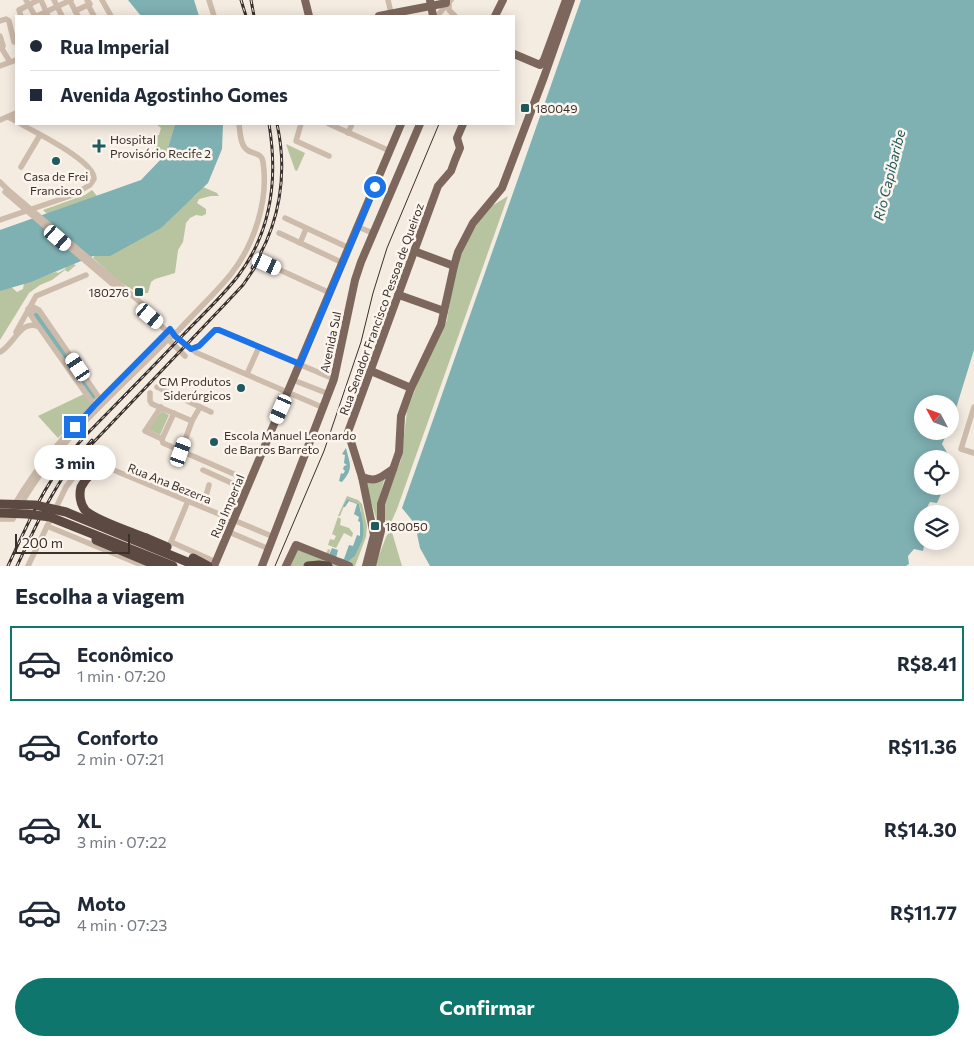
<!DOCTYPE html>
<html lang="pt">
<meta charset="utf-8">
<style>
body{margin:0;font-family:Commissioner,sans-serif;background:#f6f6f7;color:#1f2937;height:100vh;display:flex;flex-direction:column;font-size:19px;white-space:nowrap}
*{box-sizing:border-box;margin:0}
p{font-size:16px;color:#747a83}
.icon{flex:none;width:28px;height:28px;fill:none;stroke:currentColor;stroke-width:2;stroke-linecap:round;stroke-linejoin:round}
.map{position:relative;height:566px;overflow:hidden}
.panel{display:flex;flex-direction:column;background:#fff;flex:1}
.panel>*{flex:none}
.hud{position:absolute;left:15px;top:15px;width:500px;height:110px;border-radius:0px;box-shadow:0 2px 12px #0003;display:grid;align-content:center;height:110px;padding:0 15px;background:#fff}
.needle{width:32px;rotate:311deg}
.buttons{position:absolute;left:914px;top:395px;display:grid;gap:10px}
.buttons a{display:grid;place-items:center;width:45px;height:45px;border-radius:50%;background:#fff;box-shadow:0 2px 12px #0003;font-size:25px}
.scale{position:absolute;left:15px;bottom:12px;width:115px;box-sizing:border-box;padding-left:5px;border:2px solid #3b302b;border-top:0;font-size:14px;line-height:18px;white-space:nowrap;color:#3b302b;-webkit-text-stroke:4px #fbf5ee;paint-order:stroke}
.end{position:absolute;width:22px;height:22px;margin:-11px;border:6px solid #1a73e8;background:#fff;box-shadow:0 0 0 2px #fff}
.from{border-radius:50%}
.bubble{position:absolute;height:35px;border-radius:18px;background:#fff;box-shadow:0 2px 12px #0003;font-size:16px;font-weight:700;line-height:35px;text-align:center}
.car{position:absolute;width:15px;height:30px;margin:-15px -8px;border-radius:6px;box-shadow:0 0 4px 1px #0007;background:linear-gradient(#fff 24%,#345 0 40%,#fff 0 76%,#345 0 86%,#fff 0)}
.hud b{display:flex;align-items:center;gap:18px;height:48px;font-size:19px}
.hud b+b{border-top:1px solid #e0e1e3}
.hud i{width:12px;height:12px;background:#1f2937}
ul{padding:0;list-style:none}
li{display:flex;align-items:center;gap:15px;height:75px;margin:0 10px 8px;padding:0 5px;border:2px solid transparent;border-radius:0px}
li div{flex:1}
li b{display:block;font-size:19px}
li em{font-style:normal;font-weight:700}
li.active{border-color:#0f766e}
li>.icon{width:45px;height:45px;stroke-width:1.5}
h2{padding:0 15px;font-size:22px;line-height:60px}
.action{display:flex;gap:10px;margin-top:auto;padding:10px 15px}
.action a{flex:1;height:58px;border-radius:30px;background:#0f766e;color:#fff;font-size:20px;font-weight:700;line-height:58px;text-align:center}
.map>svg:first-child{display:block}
</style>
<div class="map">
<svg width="974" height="566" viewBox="0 0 974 566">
<rect width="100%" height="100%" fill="#f4ebe1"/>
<g fill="#b8c4a0">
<path d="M156,124H175L166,154H160L156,150V145L152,142L153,136L159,135L161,128Z"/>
<path d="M286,144L305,153L297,171L295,170Z"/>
<path d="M203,187L217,193L219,196H211L199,199L197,203L206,209V214L202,216L196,215L190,218L186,223L183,242L178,250L175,273L155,279L151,282L148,293C129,295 107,270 93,258L95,255L195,196Z"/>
<path d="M92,190L97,196L47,214L43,210L85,195Z"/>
<path d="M508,196L397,509L389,527L383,515L385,497L401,460L407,411L422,371L447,320L453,281L461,253L485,210Z"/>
<path d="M73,264L76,265L68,272L65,270L52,280L40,285L29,293L0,340V289L10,286L17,292L23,289L24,283L56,272L58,273L65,269L67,266Z"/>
<path d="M38,311L97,399L92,401L32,316L33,312Z"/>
<path d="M84,394L92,405L58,438L38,416Z"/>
<path d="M162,411L169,415L160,435L147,429Z"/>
<path d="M385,477L377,506L378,525L365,481Z"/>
<path d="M347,496L358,500L362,504L367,526L366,537L355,566H347L325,557L328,549L330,550L328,557L348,562L355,556L356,550L361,543V511L359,504L347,499L340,516H338Z"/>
<path d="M338,517L341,519L340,525L349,528L353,533L352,537L344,533L336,548L328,545L330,539L334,540L336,536L332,534Z"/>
<path d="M391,529L402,566H375L386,537Z"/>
<path d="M297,549L339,566H290Z"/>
</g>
<g fill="#7fb0b2">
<path d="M128,0H194L199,16H141Z"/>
<path d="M581,0H974V350L950,428V404H922V431H948L942,444L949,456V459H922V486H937L934,492L941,494L937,503L930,502L917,525L919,537L922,541H925L923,551L914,549L908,556L909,564L906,566H430L420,548L415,524L402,508Z"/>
<path d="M175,124H223L222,149L208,183L161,228L110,256H93L31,282L0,291V230L141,180L166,154Z"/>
<path d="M346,448C350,465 354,468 342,482L339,481L341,473L343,474L345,471L343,469L344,466L347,465L344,463L345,455L342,454Z"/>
<path d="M347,499L359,504C361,515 366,528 362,541C360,546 357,550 355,556L348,562L328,557L332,548L338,550L336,558L344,559L349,545L353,546L357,535L360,536V522L358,521L359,517L354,514L357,504L349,501L345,507H343Z"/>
</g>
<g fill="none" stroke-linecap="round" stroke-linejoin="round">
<path stroke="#7fb0b2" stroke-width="4" d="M36,315L94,396"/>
<g stroke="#cdbbac" stroke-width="5.5">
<path d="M26,0L35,16"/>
<path d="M41,0L48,16"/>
<path d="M54,0L62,16"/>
<path d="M102,0L111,16"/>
<path d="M209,0L214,16"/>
<path d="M388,0L391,13"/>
<path d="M70,1L78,16"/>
<path d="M449,3V10L455,16"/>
<path d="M88,5L94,16"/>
<path d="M75,11L90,4L87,0"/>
<path d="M21,16L19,10L38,0"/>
<path d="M37,16L71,0"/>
<path d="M437,16L451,0"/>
<path d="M0,21L6,19L9,21L14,42"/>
<path d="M0,36L3,46L2,49L10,62"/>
<path d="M0,66L16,60"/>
<path d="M8,117L16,121"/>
<path d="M0,120L16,113"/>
<path d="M301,124L296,141L329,156"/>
<path d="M329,124L390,151"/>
<path d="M348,133L352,124"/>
<path d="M21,167L40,135"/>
<path d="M0,182L7,189"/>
<path d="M285,218L349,248"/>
<path d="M0,220L73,195L90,185L94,179C95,161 36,133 21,124"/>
<path d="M358,227L373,233"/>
<path d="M279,233L343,263"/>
<path d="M300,243L306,229"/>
<path d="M267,264L330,293"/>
<path d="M28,309L33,307L39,310L102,402"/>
<path d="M34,309L30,314L38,326"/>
<path d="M144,311L168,332L197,353L324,408"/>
<path d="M16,332L36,296L86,275"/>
<path d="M168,339L185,356"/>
<path d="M191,349L199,346L215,330H219L334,379"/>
<path d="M0,352C14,345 21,318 39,327L96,408"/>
<path d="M247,374L259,347"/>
<path d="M293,380L329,394"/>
<path d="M157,387L211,412"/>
<path d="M150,393V401L152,404L192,421"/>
<path d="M161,407L145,431L162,439L163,443L250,481"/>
<path d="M974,407L961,449L974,453"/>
<path d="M162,439L174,413"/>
<path d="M181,451L192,421L200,407"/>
<path d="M203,470L247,490"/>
<path d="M13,507C52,438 116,386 170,329"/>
<path d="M203,507L209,485"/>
<path d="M0,519H13C49,446 118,391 174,333L178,331C195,312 215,294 231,274C254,245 269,200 263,162C262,152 252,155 246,149C240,144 240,131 239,124"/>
<path d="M47,526L144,566"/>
<path d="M229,532L269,549"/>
<path d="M171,542L216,562"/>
<path d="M168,549L188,501"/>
<path d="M28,566L66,487L85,462L92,461L274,537"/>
</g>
<g stroke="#7d675c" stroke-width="8">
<path d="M305,0L309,16"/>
<path d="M430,0L433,16"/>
<path d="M379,16L446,3V0"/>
<path d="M495,16L503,0"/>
<path d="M514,54L540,65L544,60L566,0"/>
<path d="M414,251L454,266"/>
<path d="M399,295L444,311"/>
<path d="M371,371L411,388"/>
<path d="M362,477C377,483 381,477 393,469"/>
<path d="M214,566L401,124"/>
<path d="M262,566L334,379L355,280L361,262L420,124"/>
<path d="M286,566L296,545L349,566"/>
<path d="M366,566L374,535L362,477L348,432L438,186L451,171L455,160L460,148L457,138L463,124"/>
<path d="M372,566L381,531V504L399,452L401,416L411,388L441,325L454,266L458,252L473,223L502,188L544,77L571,0"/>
</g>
<g stroke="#5c4a42" stroke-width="9">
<path d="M104,466C94,470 86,477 81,487C79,494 80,504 85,510C94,520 132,532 146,538"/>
<path d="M96,540L158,566"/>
<path d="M308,566L319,565L328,566"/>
</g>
<path stroke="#3b302b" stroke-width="1" d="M275,566L324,451L361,342L373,293L387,248L439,124"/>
<defs>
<g id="rail">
<path d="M241,0L246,16"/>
<path d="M251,0L254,16"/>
<path d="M252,268C280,225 288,173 277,124"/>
<path d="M89,447L228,301L243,285L258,263"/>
<path d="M8,566C31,517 47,477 85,436C117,403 151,369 183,335C201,316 222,297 238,276C272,231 278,178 269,124"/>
<path d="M17,566C39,519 56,479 92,440"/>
</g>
</defs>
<use href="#rail" stroke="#3b302b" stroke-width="3"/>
<use href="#rail" stroke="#fbf5ee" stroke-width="1" stroke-dasharray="4" stroke-linecap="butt"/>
<g stroke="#cdbbac" stroke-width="5.5">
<path d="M7,189L147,308"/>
<path d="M5,192L117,288"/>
</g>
<g stroke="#5c4a42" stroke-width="9">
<path d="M0,504L35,505L66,512L197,566"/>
<path d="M0,513L27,514L50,517L173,566"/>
<path d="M146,538L167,547"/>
<path d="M193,558L208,566"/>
</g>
</g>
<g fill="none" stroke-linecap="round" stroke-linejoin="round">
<path stroke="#1a73e8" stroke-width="6" d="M75,427L94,406L170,329L175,336L191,349L199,346L215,330H219L300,364L375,187"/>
</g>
<g fill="#1f5a5e" stroke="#fbf5ee" stroke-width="2">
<rect x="520" y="103" width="10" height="10" rx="2.5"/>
<path d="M96.5 138.5h5v5h5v5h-5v5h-5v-5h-5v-5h5z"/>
<circle cx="56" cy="161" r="5"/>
<rect x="134" y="287" width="10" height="10" rx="2.5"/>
<circle cx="241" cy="388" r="5"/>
<circle cx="214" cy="442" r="5"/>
<rect x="370" y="521" width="10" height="10" rx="2.5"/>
</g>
<g text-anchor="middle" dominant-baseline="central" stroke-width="5" stroke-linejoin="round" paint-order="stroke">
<g font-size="12" fill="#3b302b" stroke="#fbf5ee" text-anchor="start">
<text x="535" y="108">180049</text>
<text x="110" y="139">Hospital<tspan x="110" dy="14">Provisório Recife 2</tspan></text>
<text x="56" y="176" text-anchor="middle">Casa de Frei<tspan x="56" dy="14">Francisco</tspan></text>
<text x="129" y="292" text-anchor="end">180276</text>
<text x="231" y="381" text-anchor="end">CM Produtos<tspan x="231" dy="14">Siderúrgicos</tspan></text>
<text x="224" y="435">Escola Manuel Leonardo<tspan x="224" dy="14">de Barros Barreto</tspan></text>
<text x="385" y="526">180050</text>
</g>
<g font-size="12" fill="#3b302b" stroke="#fbf5ee">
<text transform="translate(381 309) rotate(-70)">Rua Senador Francisco Pessoa de Queiroz</text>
<text transform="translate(330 342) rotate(-78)">Avenida Sul</text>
<text transform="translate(170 483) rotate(22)">Rua Ana Bezerra</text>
<text transform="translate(227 506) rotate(-67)">Rua Imperial</text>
</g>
<g font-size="14" font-style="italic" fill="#1f5a5e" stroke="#fbf5ee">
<text transform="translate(889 175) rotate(-76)">Rio Capibaribe</text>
</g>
</g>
</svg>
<div class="buttons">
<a><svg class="needle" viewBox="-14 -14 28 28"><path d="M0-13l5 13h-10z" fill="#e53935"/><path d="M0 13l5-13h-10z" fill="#747a83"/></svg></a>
<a><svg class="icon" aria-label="locate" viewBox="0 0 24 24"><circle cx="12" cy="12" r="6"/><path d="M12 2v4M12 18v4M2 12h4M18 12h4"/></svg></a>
<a><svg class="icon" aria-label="layers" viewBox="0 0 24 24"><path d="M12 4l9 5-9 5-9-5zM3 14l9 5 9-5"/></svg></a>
</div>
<div class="scale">200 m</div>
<i class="end from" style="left:375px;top:187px"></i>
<i class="end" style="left:75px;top:427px"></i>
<div class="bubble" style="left:34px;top:445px;width:82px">3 min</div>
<i class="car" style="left:58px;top:238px;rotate:131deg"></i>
<i class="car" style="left:267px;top:264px;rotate:115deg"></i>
<i class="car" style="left:150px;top:316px;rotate:130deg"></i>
<i class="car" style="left:78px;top:367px;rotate:326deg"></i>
<i class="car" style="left:281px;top:409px;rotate:204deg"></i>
<i class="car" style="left:181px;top:452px;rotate:20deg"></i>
<div class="hud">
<b><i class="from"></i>Rua Imperial</b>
<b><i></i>Avenida Agostinho Gomes</b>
</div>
</div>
<section class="panel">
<h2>Escolha a viagem</h2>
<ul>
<li class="active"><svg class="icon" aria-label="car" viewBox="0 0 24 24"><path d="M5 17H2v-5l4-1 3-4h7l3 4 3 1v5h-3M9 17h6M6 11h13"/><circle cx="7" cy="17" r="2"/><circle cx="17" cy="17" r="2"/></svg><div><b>Econômico</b><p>1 min · 07:20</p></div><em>R$8.41</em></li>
<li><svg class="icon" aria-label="car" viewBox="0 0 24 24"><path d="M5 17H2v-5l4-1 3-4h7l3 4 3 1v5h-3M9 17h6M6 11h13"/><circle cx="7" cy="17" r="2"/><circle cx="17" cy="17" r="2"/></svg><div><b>Conforto</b><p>2 min · 07:21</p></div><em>R$11.36</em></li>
<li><svg class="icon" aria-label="car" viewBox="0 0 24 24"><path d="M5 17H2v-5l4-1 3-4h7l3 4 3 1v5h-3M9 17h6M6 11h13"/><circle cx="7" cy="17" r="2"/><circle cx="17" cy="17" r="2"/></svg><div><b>XL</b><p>3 min · 07:22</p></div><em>R$14.30</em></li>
<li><svg class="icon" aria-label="car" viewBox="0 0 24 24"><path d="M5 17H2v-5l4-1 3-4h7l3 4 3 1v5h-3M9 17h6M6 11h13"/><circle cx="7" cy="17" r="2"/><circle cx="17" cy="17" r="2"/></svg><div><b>Moto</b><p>4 min · 07:23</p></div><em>R$11.77</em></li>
</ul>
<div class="action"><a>Confirmar</a></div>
</section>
